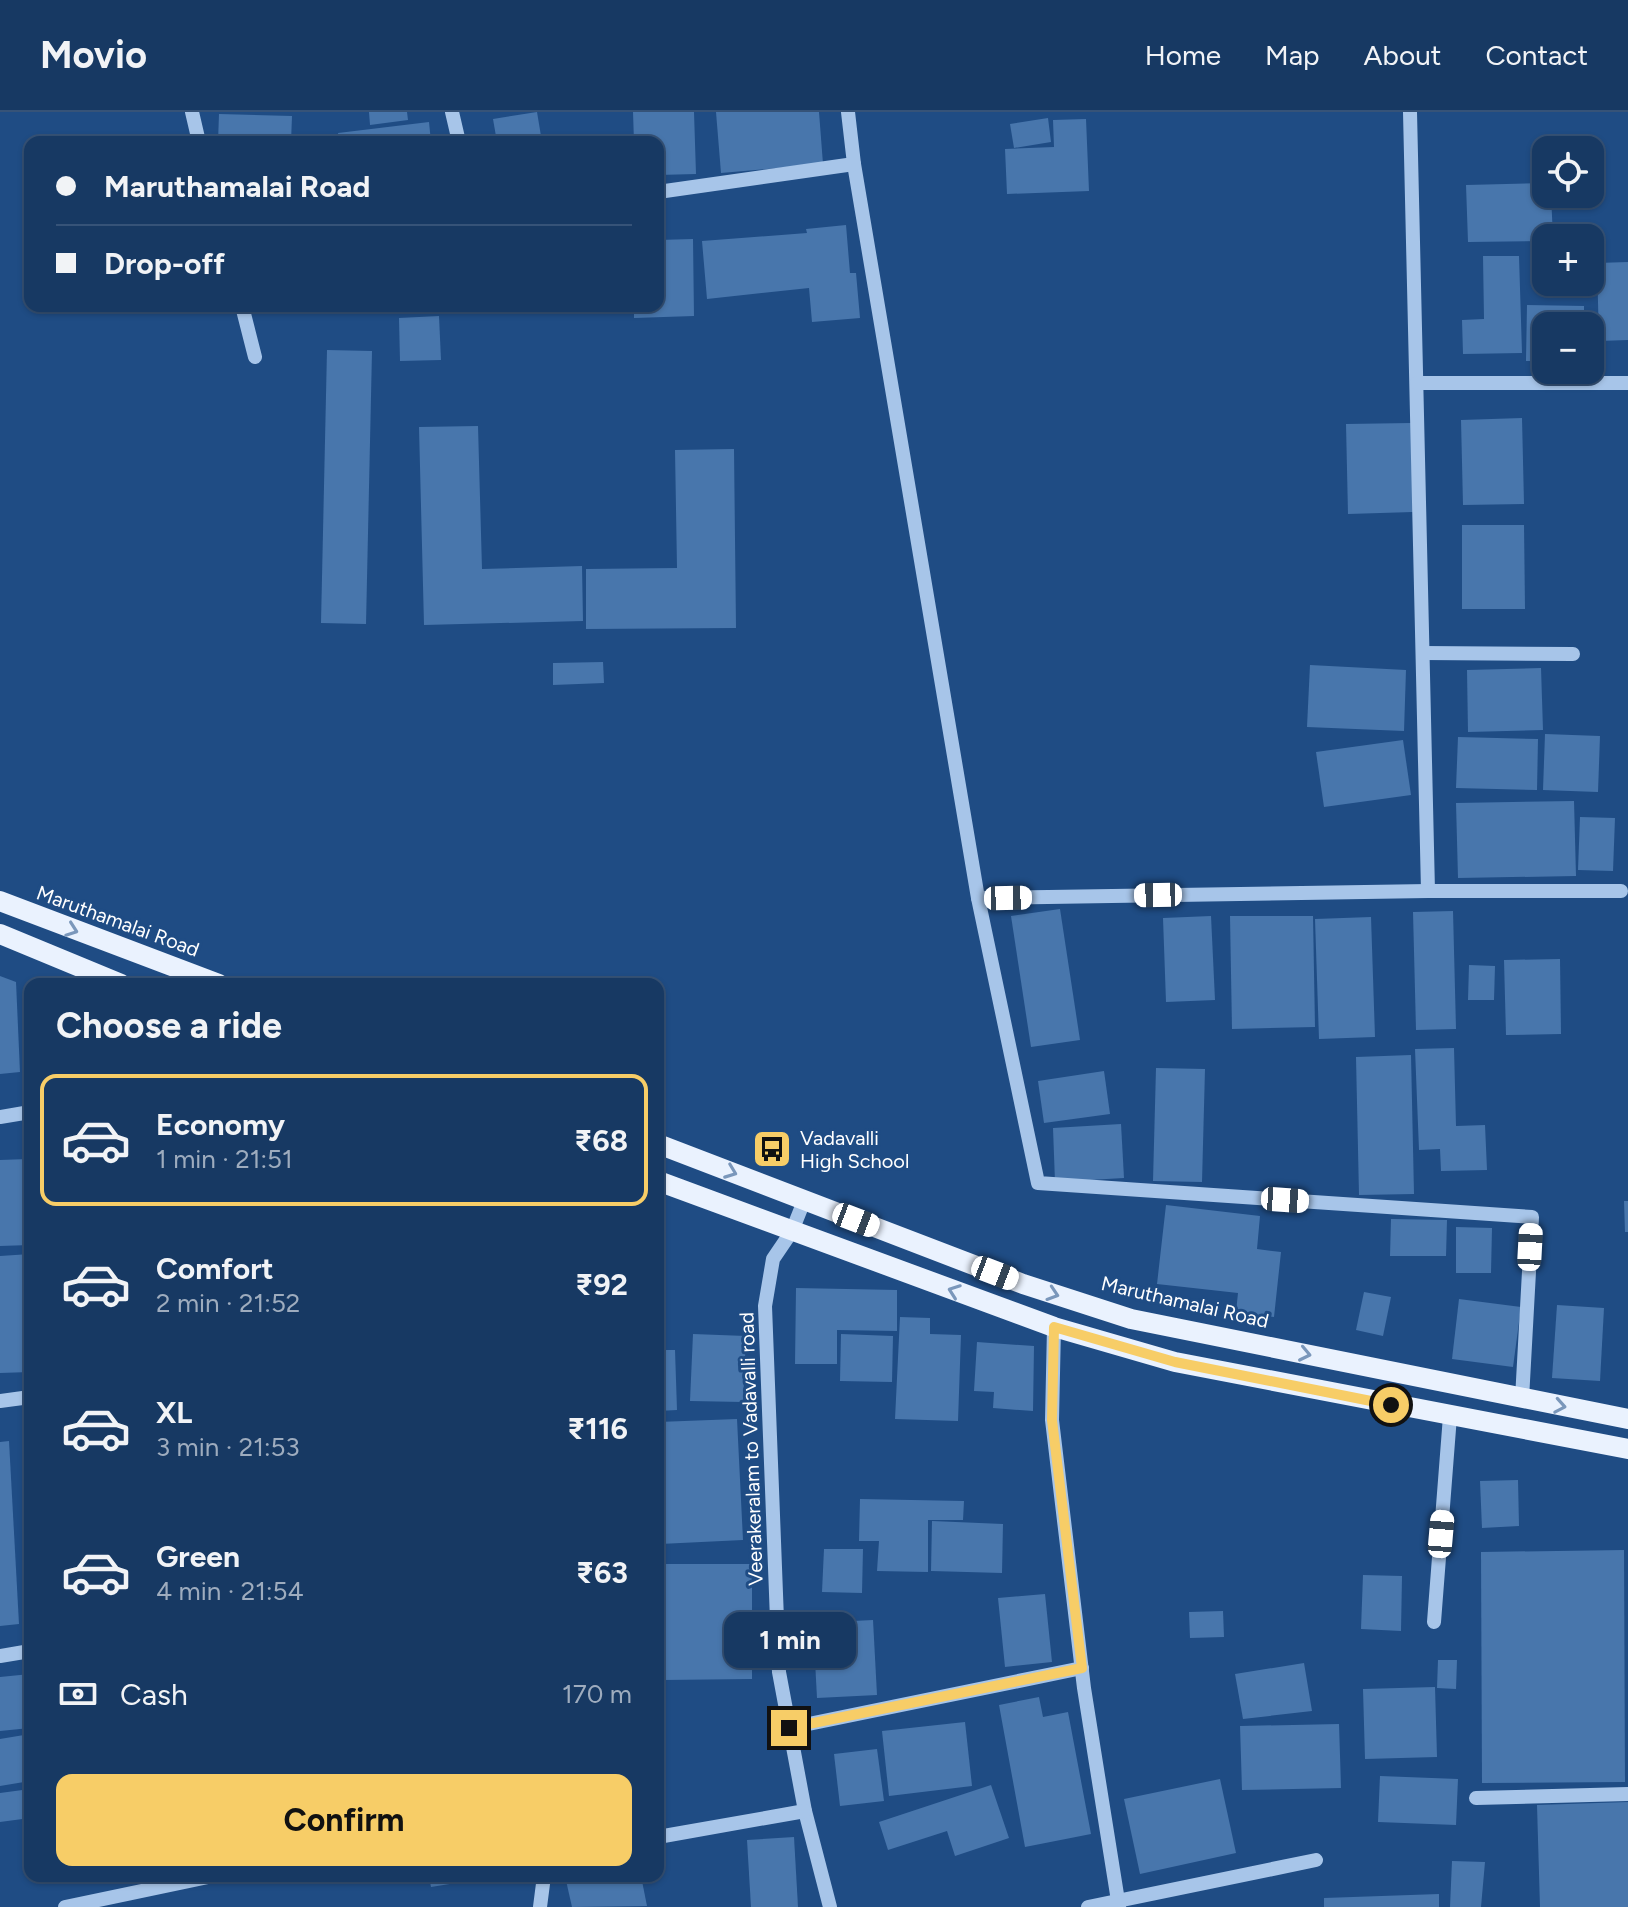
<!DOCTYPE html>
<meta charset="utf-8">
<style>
body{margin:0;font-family:Figtree,sans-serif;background:#24446c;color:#f1f3f6;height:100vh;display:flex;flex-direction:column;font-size:30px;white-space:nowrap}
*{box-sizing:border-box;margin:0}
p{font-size:26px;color:#9eacbe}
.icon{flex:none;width:44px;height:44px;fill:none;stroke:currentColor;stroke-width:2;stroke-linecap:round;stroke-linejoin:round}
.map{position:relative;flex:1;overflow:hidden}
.side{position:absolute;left:24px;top:866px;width:640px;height:904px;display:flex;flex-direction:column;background:#173963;border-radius:16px;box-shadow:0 2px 6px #0004,0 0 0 2px #365378}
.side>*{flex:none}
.banner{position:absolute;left:24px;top:24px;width:640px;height:176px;border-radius:16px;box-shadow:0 2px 6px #0004,0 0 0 2px #365378;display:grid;align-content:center;height:176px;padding:0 32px;background:#173963}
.controls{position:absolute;left:1532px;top:24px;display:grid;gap:16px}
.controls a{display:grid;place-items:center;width:72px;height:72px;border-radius:16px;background:#173963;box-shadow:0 2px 6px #0004,0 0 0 2px #365378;font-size:40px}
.end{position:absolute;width:36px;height:36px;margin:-18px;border:10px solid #f7cd67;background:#111;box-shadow:0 0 0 4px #111}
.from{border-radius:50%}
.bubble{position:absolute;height:56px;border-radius:16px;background:#173963;box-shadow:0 2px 6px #0004,0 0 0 2px #365378;font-size:26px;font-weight:700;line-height:56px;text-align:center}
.car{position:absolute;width:24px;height:48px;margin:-24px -12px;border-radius:10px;box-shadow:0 0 6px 2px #0007;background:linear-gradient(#fff 24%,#345 0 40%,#fff 0 76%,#345 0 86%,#fff 0)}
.banner b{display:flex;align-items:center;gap:28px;height:76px;font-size:30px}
.banner b+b{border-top:2px solid #365378}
.banner i{width:20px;height:20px;background:#f1f3f6}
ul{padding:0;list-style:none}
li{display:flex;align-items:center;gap:24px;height:132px;margin:0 16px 12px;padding:0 16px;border:4px solid transparent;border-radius:16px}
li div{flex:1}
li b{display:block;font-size:30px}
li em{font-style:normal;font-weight:700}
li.selected{border-color:#f7cd67}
li>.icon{width:72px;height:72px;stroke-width:1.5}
h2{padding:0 32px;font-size:36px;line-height:96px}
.pay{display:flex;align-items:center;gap:20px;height:88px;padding:0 32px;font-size:30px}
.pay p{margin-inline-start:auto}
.action{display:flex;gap:16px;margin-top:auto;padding:16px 32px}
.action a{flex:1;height:92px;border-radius:16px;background:#f7cd67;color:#111;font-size:32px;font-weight:700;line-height:92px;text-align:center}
header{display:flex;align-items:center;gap:48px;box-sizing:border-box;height:112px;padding:0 40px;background:#173963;border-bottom:2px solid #365378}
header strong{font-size:38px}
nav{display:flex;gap:44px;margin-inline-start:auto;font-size:28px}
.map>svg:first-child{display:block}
</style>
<header>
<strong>Movio</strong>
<nav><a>Home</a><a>Map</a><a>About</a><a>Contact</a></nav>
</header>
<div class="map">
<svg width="1628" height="1795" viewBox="0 0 1628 1795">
<rect width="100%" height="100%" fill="#1f4c84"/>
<g fill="#4876ac">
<path d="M369,0H407L408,8L370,13Z"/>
<path d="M537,0L542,30H497L493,7Z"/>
<path d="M633,0H694L696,62L658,63V30H634Z"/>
<path d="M716,0H819L823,52L721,61Z"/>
<path d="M219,2L292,4L291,30H218Z"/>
<path d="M1048,6L1051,30L1014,36L1010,12Z"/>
<path d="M1086,7L1089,79L1007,82L1005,37L1054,35L1053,8Z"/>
<path d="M429,10L431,30H339L338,21Z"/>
<path d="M1546,71V82H1551L1553,126H1546V129L1468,130L1466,73Z"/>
<path d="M846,113L850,161H856L860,206L812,210L809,176L707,187L702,129L807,121L806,117Z"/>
<path d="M693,127L694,204L634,206V194H658V128Z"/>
<path d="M1483,144H1519L1522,241L1463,242L1462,208L1484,207Z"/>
<path d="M1628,150V228L1599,229L1597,151Z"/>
<path d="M1527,193L1584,194V214H1546V249H1526Z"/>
<path d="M439,204L441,248L400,249L399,206Z"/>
<path d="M327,238L372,239L366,512L321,511Z"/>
<path d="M1522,306L1524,392L1463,393L1461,308Z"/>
<path d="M1411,311L1413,400L1348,402L1346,312Z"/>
<path d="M478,314L482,457L582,454L583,509L424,513L419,315Z"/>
<path d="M734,337L736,516L586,517V457L677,456L675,338Z"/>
<path d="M1462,413H1524L1525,497H1462Z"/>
<path d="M603,550L604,571L553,573V551Z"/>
<path d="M1310,553L1406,558L1404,619L1307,615Z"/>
<path d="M1541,556L1543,618L1468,620L1467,558Z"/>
<path d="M1545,622L1600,624L1598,680L1543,678Z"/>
<path d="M1458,625L1538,627L1537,678L1456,676Z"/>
<path d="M1403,628L1411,683L1324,695L1316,640Z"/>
<path d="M1574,689L1576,764L1458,766L1456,691Z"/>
<path d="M1580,705L1615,706L1613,759L1578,758Z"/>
<path d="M1060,797L1080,928L1031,935L1011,804Z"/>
<path d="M1453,799L1456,917L1416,918L1413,800Z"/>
<path d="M1211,804L1215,888L1166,890L1163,806Z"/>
<path d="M1230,804H1313L1315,915L1232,917Z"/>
<path d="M1371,805L1375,925L1319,927L1315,807Z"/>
<path d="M1560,847L1561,922L1506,923L1504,848Z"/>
<path d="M1469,853L1495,854L1494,888H1468Z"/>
<path d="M0,864L16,870L20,960L0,962Z"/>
<path d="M1454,936L1456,1014L1485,1013L1487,1058L1441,1059L1440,1037L1419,1038L1415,937Z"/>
<path d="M1411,943L1414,1082L1359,1083L1356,945Z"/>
<path d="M1156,956L1205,957L1202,1070L1153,1069Z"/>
<path d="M1104,959L1110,1002L1044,1011L1038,969Z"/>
<path d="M1121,1012L1124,1066L1055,1070L1053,1016Z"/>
<path d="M28,1047L30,1133L0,1134V1048Z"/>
<path d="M1624,1089H1628V1120H1625Z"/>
<path d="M1166,1093L1260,1104L1257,1137L1281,1140L1274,1205L1236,1200L1238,1181L1157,1172Z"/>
<path d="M1391,1107L1447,1108L1446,1144H1390Z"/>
<path d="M1456,1115L1492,1116L1491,1161H1456Z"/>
<path d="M30,1142V1260L0,1261V1144Z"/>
<path d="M796,1176L897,1178V1219L837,1218V1252H795Z"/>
<path d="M1364,1180L1391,1185L1383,1224L1356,1218Z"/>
<path d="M1459,1187L1521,1195L1513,1255L1452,1247Z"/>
<path d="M1557,1193L1604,1196L1600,1269L1552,1266Z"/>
<path d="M900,1205L930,1206V1222L961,1223L958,1309L895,1307Z"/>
<path d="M693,1222L746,1224L743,1290L690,1289Z"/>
<path d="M841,1222L893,1224L892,1270L840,1269Z"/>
<path d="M977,1230L1034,1234L1033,1299L993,1296L994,1280L974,1279Z"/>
<path d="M658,1238H675L677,1298L658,1299Z"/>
<path d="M737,1307L743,1428L660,1432L658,1380H662L658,1310Z"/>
<rect x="27" y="1313" width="3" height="26"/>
<path d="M9,1329L19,1512L0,1514V1330Z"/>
<path d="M1518,1368L1519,1414L1482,1416L1480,1369Z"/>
<path d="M860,1387L964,1389L963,1408H928V1460L877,1459L879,1429H859Z"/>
<path d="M932,1409L1003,1412L1002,1461L931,1459Z"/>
<path d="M824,1437H863L862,1481L822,1480Z"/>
<path d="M1624,1438L1625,1670L1482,1671L1481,1440Z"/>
<path d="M662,1452H752V1567L663,1568Z"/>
<path d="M1363,1463L1402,1464L1401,1519L1361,1517Z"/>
<path d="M1045,1482L1052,1550L1005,1555L998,1486Z"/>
<path d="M1223,1499L1224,1525L1190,1526L1189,1500Z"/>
<path d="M873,1508L877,1583L817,1586L813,1511Z"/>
<path d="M1438,1548H1457L1456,1577L1437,1576Z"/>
<path d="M1304,1551L1312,1599L1243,1607L1235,1562Z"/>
<path d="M30,1562V1616L0,1619V1565Z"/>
<path d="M1435,1575L1437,1645L1365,1647L1363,1577Z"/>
<path d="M1039,1585L1043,1605L1068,1600L1091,1722L1025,1735L999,1593Z"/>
<path d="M965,1610L972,1674L889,1684L882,1619Z"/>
<path d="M1339,1612L1341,1676L1242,1678L1240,1614Z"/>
<path d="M30,1622V1669L0,1674V1627Z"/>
<path d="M877,1637L884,1689L840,1694L834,1642Z"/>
<path d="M1380,1664L1458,1667L1456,1713L1378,1710Z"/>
<path d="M1220,1667L1236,1741L1140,1762L1124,1687Z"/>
<path d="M991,1673L1009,1726L955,1744L947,1719L888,1738L879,1710Z"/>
<path d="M30,1677V1706L0,1710V1681Z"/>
<path d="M1628,1690V1795H1540L1537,1693Z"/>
<path d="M794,1725L798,1795H751L747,1728Z"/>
<path d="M1452,1749L1485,1750L1481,1795H1450Z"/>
<path d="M429,1764H487V1766L431,1775Z"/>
<path d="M565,1764H641L647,1794L572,1795Z"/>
<path d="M1439,1782V1795H1324V1786Z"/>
</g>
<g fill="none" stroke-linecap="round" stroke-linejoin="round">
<g stroke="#a7c5e9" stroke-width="14">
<path d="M192,0L199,30"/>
<path d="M452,0L459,30"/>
<path d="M1410,0L1428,779"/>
<path d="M854,52L978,786L1038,1071L1532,1105L1522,1287"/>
<path d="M658,80L854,52L848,0"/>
<path d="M242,194L255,245"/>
<path d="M1417,271H1628"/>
<path d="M1423,541L1573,542"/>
<path d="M978,786L1428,779H1621"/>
<path d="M0,1005L30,1000"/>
<path d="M804,1089L792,1119L773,1147L765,1194L779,1560L805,1699L830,1795"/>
<path d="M1054,1215L1052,1308L1084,1576L1119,1795"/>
<path d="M0,1289L30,1285"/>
<path d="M1434,1510L1450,1304"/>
<path d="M0,1544L30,1539"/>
<path d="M789,1616L1082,1556"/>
<path d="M1476,1686L1628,1682"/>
<path d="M658,1725L805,1699"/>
<path d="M65,1795L213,1764"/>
<path d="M540,1795L544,1764"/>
<path d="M1088,1795L1316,1748"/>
</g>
<g stroke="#eaf2fe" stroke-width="20">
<path d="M0,789L219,872"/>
<path d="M0,822L121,872"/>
<path d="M658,1032L1023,1172L1131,1207L1628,1307"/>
<path d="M658,1069L1054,1215L1175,1250L1628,1337"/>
</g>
</g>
<defs><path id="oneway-chevron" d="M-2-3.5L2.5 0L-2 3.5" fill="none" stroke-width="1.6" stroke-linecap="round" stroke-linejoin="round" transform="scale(2)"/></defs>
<g stroke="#7a97bb">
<use href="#oneway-chevron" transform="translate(72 818) rotate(20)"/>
<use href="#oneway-chevron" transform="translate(731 1060) rotate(21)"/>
<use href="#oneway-chevron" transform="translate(954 1179) rotate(-160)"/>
<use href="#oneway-chevron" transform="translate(1053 1182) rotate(18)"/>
<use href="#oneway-chevron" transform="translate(1305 1242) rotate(12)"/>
<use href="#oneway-chevron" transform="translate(1560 1294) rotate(10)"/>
</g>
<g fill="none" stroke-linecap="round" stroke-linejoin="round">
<path stroke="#f7cd67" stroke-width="10" d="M789,1616L1082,1556L1052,1308L1054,1215L1175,1250L1391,1293"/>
</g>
<defs>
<symbol id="bus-square" viewBox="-11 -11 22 22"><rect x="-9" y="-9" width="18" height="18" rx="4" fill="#f7cd67" stroke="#1f4c84"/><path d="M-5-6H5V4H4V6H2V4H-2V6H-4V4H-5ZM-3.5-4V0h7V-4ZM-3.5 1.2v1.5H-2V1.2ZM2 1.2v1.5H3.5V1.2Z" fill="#111"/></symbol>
</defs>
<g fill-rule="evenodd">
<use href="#bus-square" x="750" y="1015" width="44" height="44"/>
</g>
<g text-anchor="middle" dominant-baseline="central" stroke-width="6" stroke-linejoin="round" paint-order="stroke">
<g font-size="20" fill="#fff" stroke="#1f4c84">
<text transform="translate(118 809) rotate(20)">Maruthamalai Road</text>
<text transform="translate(1185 1190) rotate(13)">Maruthamalai Road</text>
<text transform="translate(751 1337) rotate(-92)">Veerakeralam to Vadavalli road</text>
</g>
<g font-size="20" fill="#fff" stroke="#1f4c84" text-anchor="start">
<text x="800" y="1026">Vadavalli<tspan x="800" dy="23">High School</tspan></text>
</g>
</g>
</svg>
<div class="controls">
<a><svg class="icon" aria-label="locate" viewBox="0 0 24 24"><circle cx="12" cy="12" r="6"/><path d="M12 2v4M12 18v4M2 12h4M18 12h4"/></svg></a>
<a>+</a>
<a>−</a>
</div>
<i class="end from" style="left:1391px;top:1293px"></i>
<i class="end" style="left:789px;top:1616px"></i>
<div class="bubble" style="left:724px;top:1500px;width:132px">1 min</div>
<i class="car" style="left:1158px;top:783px;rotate:269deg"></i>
<i class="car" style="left:1008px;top:786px;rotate:89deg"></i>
<i class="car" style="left:1285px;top:1088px;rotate:94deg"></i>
<i class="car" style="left:856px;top:1108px;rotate:111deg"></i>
<i class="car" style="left:1530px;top:1135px;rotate:3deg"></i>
<i class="car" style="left:995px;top:1161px;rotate:111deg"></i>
<i class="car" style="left:1441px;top:1422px;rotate:5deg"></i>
<div class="banner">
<b><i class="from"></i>Maruthamalai Road</b>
<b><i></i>Drop-off</b>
</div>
<section class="side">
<h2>Choose a ride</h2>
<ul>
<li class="selected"><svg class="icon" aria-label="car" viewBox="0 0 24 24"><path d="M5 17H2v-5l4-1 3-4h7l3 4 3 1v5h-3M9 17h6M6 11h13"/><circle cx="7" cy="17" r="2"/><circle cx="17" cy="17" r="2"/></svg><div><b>Economy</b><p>1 min · 21:51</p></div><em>₹68</em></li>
<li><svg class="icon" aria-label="car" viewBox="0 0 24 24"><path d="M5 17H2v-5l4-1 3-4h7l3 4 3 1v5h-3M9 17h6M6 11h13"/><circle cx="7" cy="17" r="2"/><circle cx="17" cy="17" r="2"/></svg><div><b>Comfort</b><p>2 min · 21:52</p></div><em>₹92</em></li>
<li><svg class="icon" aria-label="car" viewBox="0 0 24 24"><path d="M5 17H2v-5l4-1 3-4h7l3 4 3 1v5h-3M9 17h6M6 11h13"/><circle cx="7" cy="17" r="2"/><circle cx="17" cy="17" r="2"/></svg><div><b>XL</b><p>3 min · 21:53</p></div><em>₹116</em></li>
<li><svg class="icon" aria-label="car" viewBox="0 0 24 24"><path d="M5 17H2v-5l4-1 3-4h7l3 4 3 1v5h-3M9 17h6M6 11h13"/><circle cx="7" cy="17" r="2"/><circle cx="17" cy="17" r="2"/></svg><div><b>Green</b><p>4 min · 21:54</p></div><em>₹63</em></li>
</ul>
<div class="pay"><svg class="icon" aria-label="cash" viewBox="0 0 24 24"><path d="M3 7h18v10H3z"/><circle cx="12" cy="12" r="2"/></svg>Cash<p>170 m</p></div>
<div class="action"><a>Confirm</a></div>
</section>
</div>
